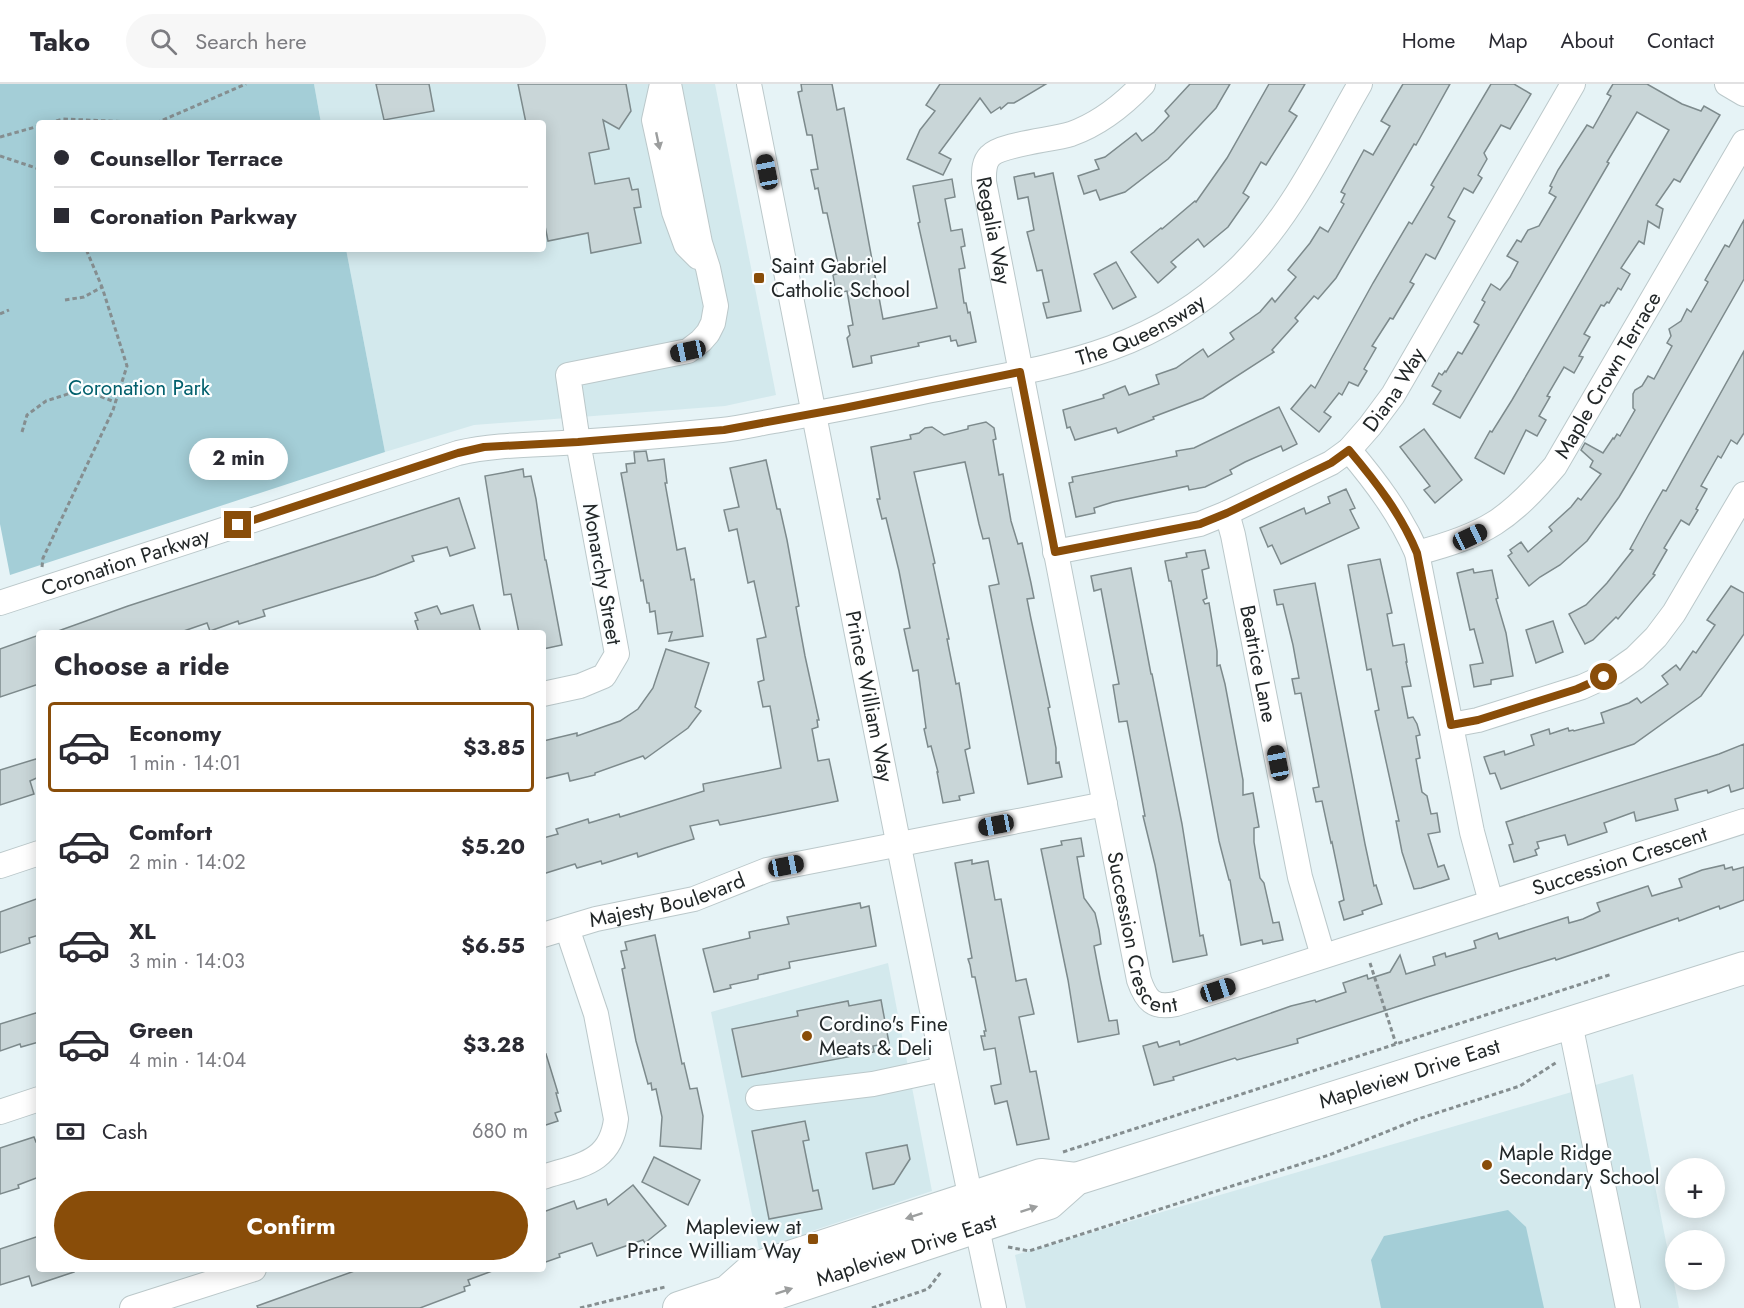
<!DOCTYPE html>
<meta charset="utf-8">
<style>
body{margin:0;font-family:Jost,sans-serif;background:#f7f7f7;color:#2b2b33;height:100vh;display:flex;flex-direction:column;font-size:22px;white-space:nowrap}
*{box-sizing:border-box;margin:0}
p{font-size:20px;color:#7c7c81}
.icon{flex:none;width:33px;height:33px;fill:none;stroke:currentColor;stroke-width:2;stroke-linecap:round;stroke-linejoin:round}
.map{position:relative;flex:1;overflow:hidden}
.sheet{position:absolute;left:36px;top:546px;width:510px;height:642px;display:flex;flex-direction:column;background:#fff;border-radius:6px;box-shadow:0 3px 15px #0003}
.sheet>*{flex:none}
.hud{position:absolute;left:36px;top:36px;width:510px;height:132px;border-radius:6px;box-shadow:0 3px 15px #0003;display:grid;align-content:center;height:132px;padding:0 18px;background:#fff}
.fabs{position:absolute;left:1665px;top:1074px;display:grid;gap:12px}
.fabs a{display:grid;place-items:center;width:60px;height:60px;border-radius:50%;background:#fff;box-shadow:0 3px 15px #0003;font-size:30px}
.end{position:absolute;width:27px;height:27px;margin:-14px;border:8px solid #894d09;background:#fff;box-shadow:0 0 0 3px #fff}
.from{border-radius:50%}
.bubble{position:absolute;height:42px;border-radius:21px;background:#fff;box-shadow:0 3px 15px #0003;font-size:20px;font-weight:700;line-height:42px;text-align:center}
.car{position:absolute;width:18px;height:36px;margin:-18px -9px;border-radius:8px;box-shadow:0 0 4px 2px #0007;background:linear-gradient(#222 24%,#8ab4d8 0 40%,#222 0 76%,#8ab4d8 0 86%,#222 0)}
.hud b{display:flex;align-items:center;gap:21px;height:57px;font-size:22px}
.hud b+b{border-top:2px solid #e1e1e2}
.hud i{width:15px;height:15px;background:#2b2b33}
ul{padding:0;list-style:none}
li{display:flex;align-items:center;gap:18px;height:90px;margin:0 12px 9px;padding:0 6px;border:3px solid transparent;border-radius:6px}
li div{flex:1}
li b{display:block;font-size:22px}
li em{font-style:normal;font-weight:700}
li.selected{border-color:#894d09}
li>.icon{width:54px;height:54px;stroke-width:1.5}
h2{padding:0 18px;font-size:27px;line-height:72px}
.pay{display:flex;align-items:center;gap:15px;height:66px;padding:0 18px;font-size:22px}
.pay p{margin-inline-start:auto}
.action{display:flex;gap:12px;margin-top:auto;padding:12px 18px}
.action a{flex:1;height:69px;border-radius:36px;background:#894d09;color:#fff;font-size:24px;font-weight:700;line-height:69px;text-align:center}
header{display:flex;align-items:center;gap:36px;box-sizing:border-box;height:84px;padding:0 30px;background:#fff;border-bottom:2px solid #e1e1e2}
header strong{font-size:28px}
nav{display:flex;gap:33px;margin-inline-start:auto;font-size:21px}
.search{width:420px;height:54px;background:#f7f7f7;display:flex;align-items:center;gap:15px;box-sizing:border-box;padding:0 21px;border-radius:33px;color:#7c7c81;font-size:22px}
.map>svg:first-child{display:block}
</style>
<header>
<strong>Tako</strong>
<div class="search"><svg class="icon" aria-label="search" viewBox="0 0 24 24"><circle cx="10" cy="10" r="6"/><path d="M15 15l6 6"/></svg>Search here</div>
<nav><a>Home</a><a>Map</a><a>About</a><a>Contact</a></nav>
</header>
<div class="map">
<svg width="1744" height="1224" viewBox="0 0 1744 1224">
<rect width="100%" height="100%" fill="#e6f3f6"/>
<g fill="#d3e9ed">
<path d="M314,0H715L776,311L725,322L474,341L385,368L346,165H543V39H321Z"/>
<path d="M888,879L932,1107L812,1147L785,1161L760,1170L711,928Z"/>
<path d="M1633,990L1679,1224H1026L1015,1171Z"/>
</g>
<g fill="#a4ced7">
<path d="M0,0H314L321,39H39V165H346L385,368L10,491L0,440Z"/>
<path d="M1508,1126L1526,1143L1544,1224H1381L1371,1176L1384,1152Z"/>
</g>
<g fill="#c9d6d8" stroke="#7d8a8c" stroke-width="1.5">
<path d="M376,0H429L434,27L384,36Z"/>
<path d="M518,0H626L631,27L619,45L603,36L609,65L589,69L595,100L629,94L632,106L638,105L641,123L634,124L641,159L591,169L588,149L548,157L543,132V39H526Z"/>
<path d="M801,0H832L837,26L844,24L883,235L937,224L918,139L920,138L913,102L952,95L955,113L945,115L951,147L962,145L965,162L961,163L965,184L959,185L964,219H966L968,229L970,228L976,258L958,262L956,256L951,257L950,252L918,259L919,262L871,272L872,279L853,283L847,254L850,251L848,242L853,241L847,207L836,209L833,191L840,189L827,129H823L818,104L815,105L811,86L818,85L812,51H807L798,8L802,7Z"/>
<path d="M940,0H1046L1014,19H1008L1001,25L1000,23L991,29L980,14L939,69L951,75L943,91L907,75L920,46L935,27L926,21Z"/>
<path d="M1190,0H1230L1216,24L1168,75L1125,108L1100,116L1096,106L1084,110L1078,92L1099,85L1095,76L1105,73L1136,49L1142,57L1154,48L1169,32L1165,27Z"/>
<path d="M1269,0H1305L1289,27L1297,32L1266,81L1261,78L1243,109L1249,113L1228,143L1204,163L1198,155L1171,178L1176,183L1158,199L1131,168L1161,144L1162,145L1195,117L1196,118L1227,74Z"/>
<path d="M1403,0H1450L1416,61L1414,60L1336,194L1318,215L1314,212L1295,234L1298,237L1272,266L1274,268L1203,314L1153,333L1154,335L1118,349L1116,344L1075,356L1070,343L1067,344L1063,326L1104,314L1103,311L1125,302L1129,311L1159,300L1156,291L1176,284L1203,265L1208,273L1234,255L1230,249L1260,228L1272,214L1275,218L1296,193L1288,186L1310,159L1320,143L1328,148L1344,120L1341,118L1345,110L1341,108L1364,66L1373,71L1390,42L1381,37Z"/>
<path d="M1491,0H1514L1531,10L1510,45L1501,41L1484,69L1487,75L1478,91L1482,94L1473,109L1464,104L1448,133L1455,137L1435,175L1426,170L1410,198L1414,200L1393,235L1390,234L1372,262L1376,264L1364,285L1367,287L1358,302L1349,298L1342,311L1339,309L1324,328L1331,333L1319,348L1291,325L1311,301L1315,304L1373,199L1409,138L1412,140L1434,103L1431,101Z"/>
<path d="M1613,0H1647L1682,20L1701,27L1704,22L1720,31L1680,98L1674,95L1656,121L1663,125L1659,144L1648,137L1644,160L1639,157L1621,184L1630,190L1621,206L1618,204L1609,219L1607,218L1604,222L1601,221L1584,250L1590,253L1579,272L1583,273L1574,289L1564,283L1547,312L1550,313L1539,332L1546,336L1537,352L1526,346L1504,390L1475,374L1490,347L1492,348L1512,316L1669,46L1637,28L1607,78L1609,79L1460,334L1433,320L1441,307L1432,302L1439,289L1442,291L1445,287L1446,288L1458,268L1462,270L1472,253L1479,241L1474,238L1485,218L1482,216L1491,200L1500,206L1510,193L1518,178L1507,172L1517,156L1521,158L1528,146L1539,142L1556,113L1549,109L1552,103L1550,102L1558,86L1587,41L1593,44L1611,12L1607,10Z"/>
<path d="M1034,89L1035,93L1053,89L1081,227L1047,234L1043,219L1049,218L1042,186L1037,187L1027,148L1034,146L1028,113L1018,115L1014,93Z"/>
<path d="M1744,136V195L1634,388L1619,413L1587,457L1560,481L1540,493L1529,502L1508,472L1512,469L1510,466L1521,458L1528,468L1552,447L1549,443L1571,423L1578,414L1581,416L1601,390L1590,383L1593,377L1581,366L1585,359L1603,369L1613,354L1614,355L1617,350L1620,352L1635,326L1633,324V310L1635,306L1642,302L1648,292L1654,295L1672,262L1667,259L1671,252L1669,245L1681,237L1687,225L1691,228L1708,198L1705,196L1725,161L1729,163Z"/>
<path d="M1116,178L1136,213L1113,225L1094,190Z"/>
<path d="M1744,267V349L1737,360L1731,356L1721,374L1718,372L1701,402L1707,405L1696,425L1698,426L1689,441L1681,436L1664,464L1667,466L1653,490L1655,491L1618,535L1616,533L1593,556L1585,560L1569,530L1586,521L1607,499L1633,466L1630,465L1648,432L1663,406L1666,407Z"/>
<path d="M1279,323L1297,360L1283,367L1281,362L1245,378L1230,386L1232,390L1205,403L1189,406L1188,402L1113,418L1094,424L1095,429L1076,433L1069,399L1073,398L1072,393L1177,372L1176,367L1194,364Z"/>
<path d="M986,338L994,344L996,355L993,356L999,391L1003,390L1011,437L1018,460L1022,459L1031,499L1034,514L1027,515L1031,535L1050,623L1048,624L1056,664V679L1059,678L1062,693L1028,700L989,502L999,500L989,454L983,455L979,440L965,378L914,388L935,479L933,480L949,555H947L956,600L959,599L970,664L965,666L974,709L959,712L960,716L943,719L937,688H938L931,662L928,663L924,645L926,644L918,586L913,587L904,545L910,544L899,487L886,434L882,435L877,415H880L871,363L911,355L910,351L919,349L925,344L932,343L944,351L968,345V342Z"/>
<path d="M1424,345L1462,396L1435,419L1424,406L1430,402L1400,363Z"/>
<path d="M646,367L648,377L664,375L667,399H665L677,466L685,464L691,496L694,495L703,552L669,557L672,548L658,550L655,527L650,528L649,519H647L643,496L641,497L621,389L627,388L626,380L635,379L634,368Z"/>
<path d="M766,376L777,425H780L787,456L799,522L796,523L805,572L819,636H817L818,643L812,645L818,677L829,675L838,717L720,741L718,736L690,742L694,755L665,764L638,773L637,769L602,780L601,777L577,784L575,780L543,790V754L558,750L556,745L588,735L589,739L619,730L620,733L704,707L703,700L781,684L770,622L763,623L758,598L764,596L757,555L766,553L754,497L748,499L737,445L729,447L724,426L739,423L730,384Z"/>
<path d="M523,385L524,393L531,392L536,415L545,476H546L562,561L543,565V549H519L511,510L504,511L485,392Z"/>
<path d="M1346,405L1355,424L1350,426L1359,444L1281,480L1272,461L1268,463L1260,444L1304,424L1306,430L1330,419L1328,413Z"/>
<path d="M459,414L475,464L450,472L447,463L412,472L414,477L375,492L263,526L265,532L239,540L238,537L210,547L207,539L178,549H58V547L128,522Z"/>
<path d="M1205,466L1209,484L1202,486L1207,514L1203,516L1205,520L1209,519L1217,567V582L1220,581L1225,600L1243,696V711L1253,709L1259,743L1254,744V758L1260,794L1264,799L1273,839L1279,838L1283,856L1263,860L1262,856L1241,861L1230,796H1229L1219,757L1171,497H1169L1165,477L1187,473L1186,469Z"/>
<path d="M1380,475L1392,529L1387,530L1393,562L1404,560L1407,578H1406L1411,602L1402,603L1408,634L1413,633L1417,640L1420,651L1416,652L1420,674L1416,675L1422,708L1427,712L1431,730L1437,729L1440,748L1428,750L1438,783L1444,781L1449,795L1421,804L1414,805L1402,768L1396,737H1399L1375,627L1379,626L1371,585L1367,586L1348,481Z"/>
<path d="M1131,484L1151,590H1152L1182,740L1200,852L1203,851L1207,871L1173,878L1155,781L1143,732H1145L1142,716L1127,637L1119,638L1113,601L1119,600L1101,505L1094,507L1091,492Z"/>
<path d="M1473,485L1474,489L1492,486L1498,514L1496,515L1506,549L1513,592L1491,596V600L1474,603L1470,581L1483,579L1474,545L1470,546L1457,489Z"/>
<path d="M1315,499L1365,760L1374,802L1376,801L1382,820L1362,827L1363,830L1344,836L1339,818L1344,816L1332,758L1331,759L1322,717L1316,718L1313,704L1319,703L1301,609L1295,610L1292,595L1299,594L1293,561L1283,520L1277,521L1274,506Z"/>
<path d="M1731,502L1744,509V550L1701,612L1634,660L1501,705L1495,689L1490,690L1484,673L1504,667L1505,671L1534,661L1531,651L1549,645L1550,650L1568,644L1569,647L1573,646L1574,647L1604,639L1601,629L1629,619L1637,614L1641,619L1668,600L1662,592L1676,581L1680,586L1693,567L1696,569L1715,541L1707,536Z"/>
<path d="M473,521L481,549H419L415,537L418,536L415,529L437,522L441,530Z"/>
<path d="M1553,537L1563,568L1536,579L1526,546Z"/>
<path d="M39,551V600L0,613V565Z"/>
<path d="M666,565L709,579L695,623L701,627L688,644L645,675L643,672L595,689V691L570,697L568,689L543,695V657L577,649V652L620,637L638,625L653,604Z"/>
<path d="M1744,660V704L1731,708L1729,701L1708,709L1707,706L1692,710L1675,715L1678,726L1636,737L1634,728L1604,739L1607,748L1568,761L1565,751L1537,758L1539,764L1535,766L1537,771L1514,778L1509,761L1513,760L1506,738L1719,670Z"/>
<path d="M39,674V693L30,697L34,710L0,721V686Z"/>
<path d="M1081,754L1084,772L1077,773L1084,814L1095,829L1099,846L1101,860L1094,862L1100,894L1109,937L1117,936L1119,950L1078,958L1068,896L1041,765L1062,761L1061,757Z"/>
<path d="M972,776V780L988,777L995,816L1001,815L1016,897L1026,895L1034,930L1019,933L1030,988L1036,987L1049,1055L1017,1061L1007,1017L995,1020L991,1002L1001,1000L995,964L984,966L981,952H985L984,947H986L975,893H972L970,881L968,875L972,874L955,779Z"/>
<path d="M1724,781L1725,785L1732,783L1733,786L1744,783V816L1720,825L1719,822L1679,837L1678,834L1592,864L1556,876L1555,874L1427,913L1297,955L1298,959L1237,976L1235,974L1173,993L1174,996L1154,1001L1143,962L1157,958L1159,963L1179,957L1180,961L1291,922L1315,916L1316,918L1346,908L1343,899L1367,891L1368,895L1390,888L1400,871L1406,890L1435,881L1433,873L1445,869L1446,873L1476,864L1474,857L1497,849L1499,855L1568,833L1569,839L1583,835L1600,827L1597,819L1648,802L1652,812L1682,803L1679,795L1702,786Z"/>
<path d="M39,814V851L29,854L30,859L0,869V828Z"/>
<path d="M860,819L861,824L869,822L876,862L789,878L790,884L758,891V895L730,901L731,904L714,908L703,865L750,854L749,848L789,840L787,833Z"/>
<path d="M655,851L682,980L684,979L690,1005L697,1004L703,1032L701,1065L660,1062L662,1033L656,1005L652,1006L651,999L648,1000L636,957L622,885L625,884L621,867L627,866L625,858Z"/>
<path d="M881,916L889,959L873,962L874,968L742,993L732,945L798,932L797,927L848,917L849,922Z"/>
<path d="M39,928V958L21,963L20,960L0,967V940Z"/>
<path d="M546,970L558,1009H556L561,1027L555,1029L558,1037L543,1042V971Z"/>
<path d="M805,1037L809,1056L803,1057L813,1107L818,1106L822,1125L769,1135L752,1047Z"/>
<path d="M34,1053L36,1058L39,1057V1093L18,1101L19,1104L0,1110V1064Z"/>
<path d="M907,1061L910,1075L894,1100L873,1105L866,1069Z"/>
<path d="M654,1073L700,1096L688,1121L642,1098Z"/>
<path d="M633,1101L666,1142L645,1159L643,1156L597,1172L592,1159L559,1170L560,1173L543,1179V1128L574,1117L577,1125L606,1115L608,1121Z"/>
<path d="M39,1152V1185H73L74,1188L32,1202L29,1192L0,1201V1165Z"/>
<path d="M360,1185H495V1186L468,1196L470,1201L464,1203L465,1207L420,1224H258L257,1222Z"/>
</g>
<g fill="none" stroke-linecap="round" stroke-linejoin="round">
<defs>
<g id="minor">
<path d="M662,0L654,36L674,128L686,161L698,173"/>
<path id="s1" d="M749,0C830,408 907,817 994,1224"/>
<path id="s2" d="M1143,0C1123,21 1099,40 1071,50C1052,56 1001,60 990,72C983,79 984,89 984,98L1139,896C1146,916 1153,925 1176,920L1744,737"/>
<path d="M1727,0L1744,10"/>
<path d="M1349,366C1376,398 1400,430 1417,469L1472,748L1491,818"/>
<path id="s3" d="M1227,429L1233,451L1300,793L1323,872"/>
<path id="s4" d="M1055,468L1200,440L1227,429L1331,379L1349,366L1370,342L1393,311L1573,0"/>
<path id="s5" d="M1417,469C1486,451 1509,436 1555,382L1744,58"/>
<path id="s6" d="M0,519L458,369C497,360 537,361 577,358C625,355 674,351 722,346C740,344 757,340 774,337C823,328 873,319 922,308C1042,283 1143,276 1237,186C1290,135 1323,64 1360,0"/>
<path d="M543,610L580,602L604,592L617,570L578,358L568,291L688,267L701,257L708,249L713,239L716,222L708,184L700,159L669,0"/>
<path d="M1451,641L1478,636L1582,603L1615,588L1635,574L1656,553L1674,529L1744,410"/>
<path d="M0,782L39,769"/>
<path id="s7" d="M543,851L596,835L694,815L767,786L1105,720"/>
<path d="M1570,939L1628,1224"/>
<path d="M758,1014L873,1000L943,985"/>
<path d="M0,1028L39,1015"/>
<path d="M543,1093C580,1081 611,1079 616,1035L596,930L567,844"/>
<path d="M132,1224L254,1185"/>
</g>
<g id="major">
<path id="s8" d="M727,1208L759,1215L1049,1119L1076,1095L1744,884"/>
<path d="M679,1224L727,1208L753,1185L1041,1091L1076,1095"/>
</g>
</defs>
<use href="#minor" stroke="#bbc8ca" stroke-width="26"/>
<use href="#major" stroke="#bbc8ca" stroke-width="34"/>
<g stroke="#858e90" stroke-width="3" stroke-dasharray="4.5 3" stroke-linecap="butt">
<path d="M49,39L63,35L155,39"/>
<path d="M156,39L246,0"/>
<path d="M0,53L39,42"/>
<path d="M0,72L39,85"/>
<path d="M65,216L84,213L102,203"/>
<path d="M0,230L9,226"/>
<path d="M22,348L27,331L46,317L71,309L94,310L115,318"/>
<path d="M42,483L43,474L113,326L127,282L102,203L86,165"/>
<path d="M1370,879L1396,960"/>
<path d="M1063,1068L1612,890"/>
<path d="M1008,1163L1029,1167L1329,1071L1418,1035L1520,1002L1557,978"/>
<path d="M580,1224L665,1203"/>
<path d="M872,1224L928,1205L941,1188"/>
</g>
<use href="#minor" stroke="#fff" stroke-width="24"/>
<use href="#major" stroke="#fff" stroke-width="32"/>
</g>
<defs><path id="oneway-solid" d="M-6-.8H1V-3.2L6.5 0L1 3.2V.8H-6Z" transform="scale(1.5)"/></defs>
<g fill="#9c9e9e">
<use href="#oneway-solid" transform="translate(658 57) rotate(78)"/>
<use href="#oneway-solid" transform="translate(1029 1125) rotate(-18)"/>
<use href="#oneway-solid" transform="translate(914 1132) rotate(162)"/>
<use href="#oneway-solid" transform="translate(784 1207) rotate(-18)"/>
</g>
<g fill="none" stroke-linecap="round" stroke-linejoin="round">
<path stroke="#894d09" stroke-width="8" d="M238,441L458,369L484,363L578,358L724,346L844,324L1020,288L1055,468L1200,440L1227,429L1331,379L1349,366C1376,398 1401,430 1417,469L1451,641L1478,636L1577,605L1604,593"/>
</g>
<g fill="#894d09" stroke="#fbfeff" stroke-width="2">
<rect x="753" y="188" width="12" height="12" rx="3"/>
<circle cx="807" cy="952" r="6"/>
<circle cx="1487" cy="1081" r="6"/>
<rect x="807" y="1149" width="12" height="12" rx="3"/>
</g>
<g text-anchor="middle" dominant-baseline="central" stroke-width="4.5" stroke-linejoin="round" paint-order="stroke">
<g font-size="21" fill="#222728" stroke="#fbfeff">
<text stroke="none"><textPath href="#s2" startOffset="250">Regalia Way</textPath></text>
<text stroke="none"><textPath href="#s6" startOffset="1179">The Queensway</textPath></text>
<text stroke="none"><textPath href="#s5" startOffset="272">Maple Crown Terrace</textPath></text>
<text stroke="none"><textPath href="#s4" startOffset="390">Diana Way</textPath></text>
<text stroke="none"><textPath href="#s6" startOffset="132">Coronation Parkway</textPath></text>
<text transform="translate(602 490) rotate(80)">Monarchy Street</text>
<text stroke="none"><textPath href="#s3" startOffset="154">Beatrice Lane</textPath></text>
<text stroke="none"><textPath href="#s1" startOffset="624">Prince William Way</textPath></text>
<text stroke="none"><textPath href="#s2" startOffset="1530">Succession Crescent</textPath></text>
<text stroke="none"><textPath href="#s7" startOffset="129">Majesty Boulevard</textPath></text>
<text stroke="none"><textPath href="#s2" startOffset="974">Succession Crescent</textPath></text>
<text stroke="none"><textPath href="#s8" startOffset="724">Mapleview Drive East</textPath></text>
<text stroke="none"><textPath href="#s8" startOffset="188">Mapleview Drive East</textPath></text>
</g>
<g font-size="21" fill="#222728" stroke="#fbfeff" text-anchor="start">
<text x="771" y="182">Saint Gabriel<tspan x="771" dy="24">Catholic School</tspan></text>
<text x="819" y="940">Cordino's Fine<tspan x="819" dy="24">Meats &amp; Deli</tspan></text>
<text x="1499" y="1069">Maple Ridge<tspan x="1499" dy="24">Secondary School</tspan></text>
<text x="801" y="1143" text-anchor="end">Mapleview at<tspan x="801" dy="24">Prince William Way</tspan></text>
</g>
<g font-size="21" fill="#015f6c" stroke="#fbfeff">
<text x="139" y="304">Coronation Park</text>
</g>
</g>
</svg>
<div class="fabs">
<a>+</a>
<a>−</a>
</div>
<i class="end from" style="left:1604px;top:593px"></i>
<i class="end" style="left:238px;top:441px"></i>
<div class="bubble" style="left:189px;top:354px;width:99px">2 min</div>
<i class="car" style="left:767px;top:88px;rotate:349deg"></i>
<i class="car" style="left:688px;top:267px;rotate:258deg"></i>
<i class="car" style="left:1470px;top:453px;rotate:65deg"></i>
<i class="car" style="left:1278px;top:679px;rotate:349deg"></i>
<i class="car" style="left:996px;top:741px;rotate:259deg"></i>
<i class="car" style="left:786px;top:782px;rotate:79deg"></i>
<i class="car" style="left:1218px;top:906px;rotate:72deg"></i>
<div class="hud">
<b><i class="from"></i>Counsellor Terrace</b>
<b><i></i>Coronation Parkway</b>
</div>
<section class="sheet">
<h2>Choose a ride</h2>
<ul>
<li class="selected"><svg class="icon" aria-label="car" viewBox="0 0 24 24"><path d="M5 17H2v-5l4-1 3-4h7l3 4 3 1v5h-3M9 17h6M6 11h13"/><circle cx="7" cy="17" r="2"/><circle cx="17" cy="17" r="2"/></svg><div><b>Economy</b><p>1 min · 14:01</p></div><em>$3.85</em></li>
<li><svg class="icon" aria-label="car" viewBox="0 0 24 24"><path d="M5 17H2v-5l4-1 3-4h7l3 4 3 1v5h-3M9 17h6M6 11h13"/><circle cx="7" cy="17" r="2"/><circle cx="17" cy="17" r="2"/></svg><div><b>Comfort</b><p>2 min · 14:02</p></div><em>$5.20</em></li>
<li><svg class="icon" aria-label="car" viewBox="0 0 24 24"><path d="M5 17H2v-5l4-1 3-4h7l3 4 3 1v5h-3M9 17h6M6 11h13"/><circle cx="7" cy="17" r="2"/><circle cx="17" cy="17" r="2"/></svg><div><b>XL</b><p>3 min · 14:03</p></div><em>$6.55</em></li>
<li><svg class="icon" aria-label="car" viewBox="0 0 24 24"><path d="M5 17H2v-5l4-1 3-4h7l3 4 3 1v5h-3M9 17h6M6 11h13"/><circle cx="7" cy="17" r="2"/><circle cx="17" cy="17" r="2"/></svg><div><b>Green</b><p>4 min · 14:04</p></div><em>$3.28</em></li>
</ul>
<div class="pay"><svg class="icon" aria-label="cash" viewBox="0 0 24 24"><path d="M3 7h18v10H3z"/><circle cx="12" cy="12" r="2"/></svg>Cash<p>680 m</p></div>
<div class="action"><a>Confirm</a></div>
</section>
</div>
